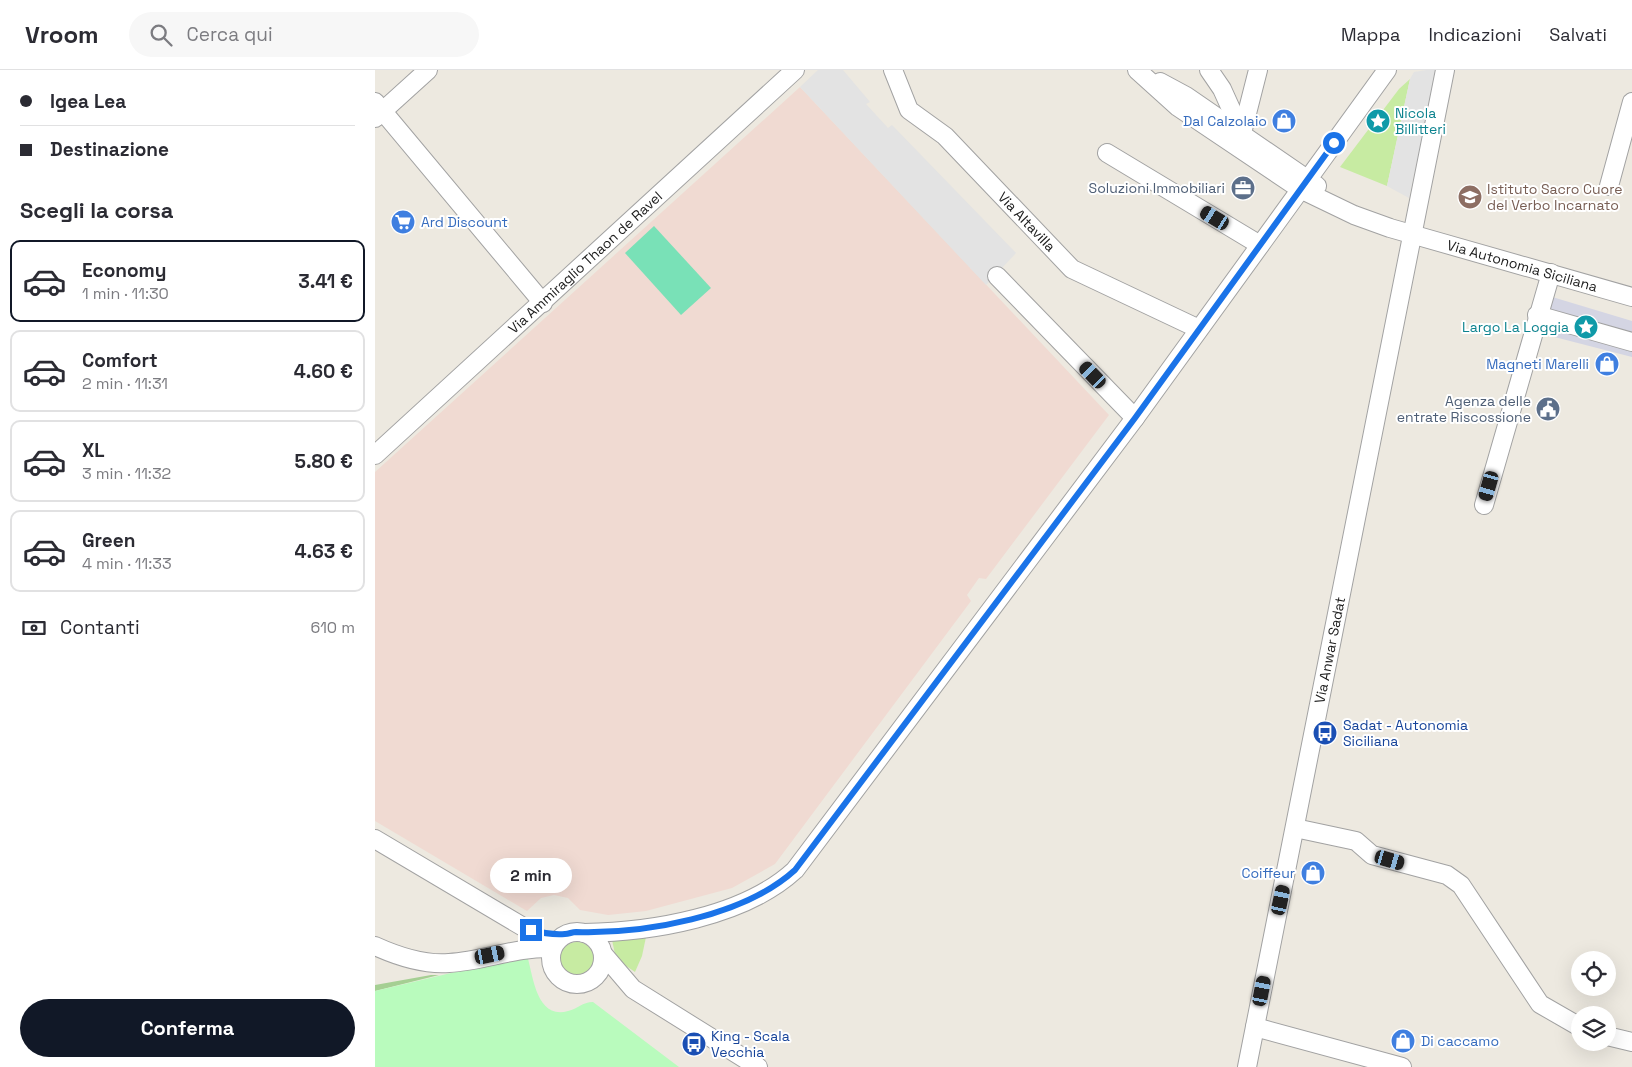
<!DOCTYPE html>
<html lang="it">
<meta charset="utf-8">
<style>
body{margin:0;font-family:"Space Grotesk",sans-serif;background:#f7f7f7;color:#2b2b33;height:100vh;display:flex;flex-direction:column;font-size:19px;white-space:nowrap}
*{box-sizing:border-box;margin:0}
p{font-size:16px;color:#7c7c81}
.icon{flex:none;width:28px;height:28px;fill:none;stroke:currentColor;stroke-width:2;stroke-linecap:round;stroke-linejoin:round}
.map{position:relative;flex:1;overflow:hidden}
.side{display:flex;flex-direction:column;background:#fff;width:375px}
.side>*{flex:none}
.banner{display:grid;align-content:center;height:110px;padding:0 20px;background:#fff}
.fabs{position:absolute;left:1196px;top:881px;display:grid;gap:10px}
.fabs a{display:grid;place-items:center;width:45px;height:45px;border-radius:50%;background:#fff;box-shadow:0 5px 20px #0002;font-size:25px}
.end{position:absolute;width:22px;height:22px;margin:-11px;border:6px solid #1a73e8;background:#fff;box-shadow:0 0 0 2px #fff}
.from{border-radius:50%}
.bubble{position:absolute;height:35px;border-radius:18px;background:#fff;box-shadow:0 5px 20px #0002;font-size:16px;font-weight:700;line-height:35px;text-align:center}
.car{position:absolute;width:15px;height:30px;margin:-15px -8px;border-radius:6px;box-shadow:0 0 4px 1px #0007;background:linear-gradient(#222 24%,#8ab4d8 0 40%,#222 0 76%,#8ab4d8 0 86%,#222 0)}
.banner b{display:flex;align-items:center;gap:18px;height:48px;font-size:19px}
.banner b+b{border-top:1px solid #e1e1e2}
.banner i{width:12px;height:12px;background:#2b2b33}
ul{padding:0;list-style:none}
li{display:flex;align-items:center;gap:15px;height:82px;margin:0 10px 8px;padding:0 10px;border:2px solid #e1e1e2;border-radius:10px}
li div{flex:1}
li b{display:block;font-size:19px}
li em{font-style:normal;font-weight:700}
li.active{border-color:#111827}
li>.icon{width:45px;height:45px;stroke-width:1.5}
h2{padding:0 20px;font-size:22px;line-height:60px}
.pay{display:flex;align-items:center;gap:12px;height:55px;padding:0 20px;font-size:19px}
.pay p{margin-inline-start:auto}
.button{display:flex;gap:10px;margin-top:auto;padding:10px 20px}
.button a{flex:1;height:58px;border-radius:30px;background:#111827;color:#fff;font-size:20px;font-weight:700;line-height:58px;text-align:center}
header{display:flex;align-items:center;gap:30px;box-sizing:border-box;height:70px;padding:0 25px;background:#fff;border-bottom:1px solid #e1e1e2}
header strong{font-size:24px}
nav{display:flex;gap:28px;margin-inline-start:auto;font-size:18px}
.search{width:350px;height:45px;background:#f7f7f7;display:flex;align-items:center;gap:12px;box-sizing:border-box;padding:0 18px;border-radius:28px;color:#7c7c81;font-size:19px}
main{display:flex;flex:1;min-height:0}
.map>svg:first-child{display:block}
</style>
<header>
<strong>Vroom</strong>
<div class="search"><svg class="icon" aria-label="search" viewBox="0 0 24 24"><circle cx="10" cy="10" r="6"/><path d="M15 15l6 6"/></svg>Cerca qui</div>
<nav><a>Mappa</a><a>Indicazioni</a><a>Salvati</a></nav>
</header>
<main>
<section class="side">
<div class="banner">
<b><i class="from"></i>Igea Lea</b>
<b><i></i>Destinazione</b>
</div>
<h2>Scegli la corsa</h2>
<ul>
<li class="active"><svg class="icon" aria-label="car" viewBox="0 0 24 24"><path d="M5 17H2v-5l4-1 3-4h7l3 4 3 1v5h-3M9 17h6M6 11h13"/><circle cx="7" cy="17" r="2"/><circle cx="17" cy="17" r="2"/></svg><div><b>Economy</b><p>1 min · 11:30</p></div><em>3.41 €</em></li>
<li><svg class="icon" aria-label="car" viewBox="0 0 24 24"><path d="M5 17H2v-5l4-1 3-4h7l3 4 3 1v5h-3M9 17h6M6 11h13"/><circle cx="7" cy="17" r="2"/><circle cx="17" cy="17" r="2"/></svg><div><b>Comfort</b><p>2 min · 11:31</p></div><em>4.60 €</em></li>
<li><svg class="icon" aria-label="car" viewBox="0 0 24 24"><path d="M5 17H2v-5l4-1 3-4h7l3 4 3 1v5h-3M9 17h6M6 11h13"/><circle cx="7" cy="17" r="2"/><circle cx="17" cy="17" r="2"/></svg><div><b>XL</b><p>3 min · 11:32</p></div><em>5.80 €</em></li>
<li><svg class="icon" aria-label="car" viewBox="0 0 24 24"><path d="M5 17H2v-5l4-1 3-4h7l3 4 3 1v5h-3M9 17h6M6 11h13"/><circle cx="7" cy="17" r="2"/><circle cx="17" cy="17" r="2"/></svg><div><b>Green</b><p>4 min · 11:33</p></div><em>4.63 €</em></li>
</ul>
<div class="pay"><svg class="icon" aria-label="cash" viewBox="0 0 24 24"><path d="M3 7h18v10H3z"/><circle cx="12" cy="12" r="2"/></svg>Contanti<p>610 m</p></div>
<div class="button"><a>Conferma</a></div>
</section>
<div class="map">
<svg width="1257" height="997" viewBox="0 0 1257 997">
<rect width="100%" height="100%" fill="#ede9e0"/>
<path fill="#f0dad2" d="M425,17L734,345L611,509L604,508L592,525L596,531L400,794L357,818L271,841L233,845L205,840L193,828L179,825L166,828L152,841L0,751V402Z"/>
<g fill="#c7eba2">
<path d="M1035,9L1012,116L965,97L1024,19Z"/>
<path d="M271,867L267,886L260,902L241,889L237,870Z"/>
<circle cx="202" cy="889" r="17"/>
</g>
<path fill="#a5cf93" d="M56,905H64L0,921V915Z"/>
<path fill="#b9fbbd" d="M152,885C158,905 161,950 193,941C203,939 207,932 218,932L304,997H0V921Z"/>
<path fill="#79e1b7" d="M279,156L336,218L306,245L250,183Z"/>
<g fill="#e3e3e3">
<path d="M443,0H468L495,32L491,34L513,58L517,55L641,183L611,215L425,17Z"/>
<path d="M1051,0H1062L1034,128L1012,116L1035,9L1039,2Z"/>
</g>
<path fill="#d4d5e3" d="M1174,226L1257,251V287L1164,263Z"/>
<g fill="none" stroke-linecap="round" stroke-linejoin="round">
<defs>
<g id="minor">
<path id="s1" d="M518,0L534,40L570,66L697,199L824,259"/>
<path id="s2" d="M762,0L803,37L925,119L979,145L1015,158L1257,227"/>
<path d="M834,0L847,19L866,61"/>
<path d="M785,12L811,26L942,116"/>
<path d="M0,32L168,233"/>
<path d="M0,48L53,0"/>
<path d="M867,63L883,0"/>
<path d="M732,83L885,175"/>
<path d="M1234,116L1257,32"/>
<path d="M622,206L760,348"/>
<path d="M1162,245L1257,272"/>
<path id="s3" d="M0,385L420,0"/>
<path d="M1109,435L1176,203"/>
<path d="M920,758L981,771L997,785L1072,805L1086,815L1165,934L1205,957"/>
<path d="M0,769L150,858L177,878"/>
<circle cx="202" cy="888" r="26"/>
<path d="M209,863C276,862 369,847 420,800L760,348L1012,0"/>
<path d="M0,876C22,886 49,895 74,893C110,891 139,877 177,878"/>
<path d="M229,885L258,919L383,997"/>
<path d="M880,957L1027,997"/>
<path d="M1232,966L1257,972"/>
<path id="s4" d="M872,997L1070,0"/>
</g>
</defs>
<use href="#minor" stroke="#a2a2a2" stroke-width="20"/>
<use href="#minor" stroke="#fff" stroke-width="18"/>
</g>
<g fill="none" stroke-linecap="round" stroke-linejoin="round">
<path stroke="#1a73e8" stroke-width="6" d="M156,860C167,863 178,865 190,864C194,864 197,862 201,862C269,864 368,847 420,800L760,348L959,73"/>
</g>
<defs>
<symbol id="shop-disc" viewBox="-11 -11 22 22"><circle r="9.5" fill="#3f7fe0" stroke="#fff"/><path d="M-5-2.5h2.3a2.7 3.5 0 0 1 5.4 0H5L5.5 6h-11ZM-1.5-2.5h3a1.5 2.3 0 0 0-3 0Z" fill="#fff"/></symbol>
<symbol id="sight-disc" viewBox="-11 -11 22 22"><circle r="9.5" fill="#0f9aa8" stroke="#fff"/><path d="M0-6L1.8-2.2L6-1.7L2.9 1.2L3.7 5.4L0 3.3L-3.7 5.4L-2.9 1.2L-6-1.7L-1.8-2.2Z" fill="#fff"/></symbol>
<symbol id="office-disc" viewBox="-11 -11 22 22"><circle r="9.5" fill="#5c6f8a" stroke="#fff"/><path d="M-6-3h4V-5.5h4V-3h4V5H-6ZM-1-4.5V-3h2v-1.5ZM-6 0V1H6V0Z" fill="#fff"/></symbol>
<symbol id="school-disc" viewBox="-11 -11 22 22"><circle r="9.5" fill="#8d6e63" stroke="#fff"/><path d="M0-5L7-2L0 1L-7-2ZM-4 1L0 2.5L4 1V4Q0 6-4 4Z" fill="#fff"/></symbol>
<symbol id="supermarket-disc" viewBox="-11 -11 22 22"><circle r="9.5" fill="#3f7fe0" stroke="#fff"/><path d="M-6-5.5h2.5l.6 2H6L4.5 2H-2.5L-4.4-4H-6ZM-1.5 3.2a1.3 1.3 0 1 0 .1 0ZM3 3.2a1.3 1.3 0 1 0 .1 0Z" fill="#fff"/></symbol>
<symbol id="civic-disc" viewBox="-11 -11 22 22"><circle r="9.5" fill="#5c6f8a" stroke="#fff"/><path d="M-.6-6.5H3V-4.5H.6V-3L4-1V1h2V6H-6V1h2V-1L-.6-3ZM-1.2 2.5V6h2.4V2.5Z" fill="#fff"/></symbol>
<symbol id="bus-disc" viewBox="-11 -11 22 22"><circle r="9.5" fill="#1a4fb4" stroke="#fff"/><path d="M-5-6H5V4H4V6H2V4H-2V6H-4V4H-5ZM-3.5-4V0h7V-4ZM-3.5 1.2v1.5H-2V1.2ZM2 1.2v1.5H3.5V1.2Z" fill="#fff"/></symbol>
</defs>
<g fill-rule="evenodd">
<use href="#shop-disc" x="895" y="37" width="28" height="28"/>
<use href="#sight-disc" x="989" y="37" width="28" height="28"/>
<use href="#office-disc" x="854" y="104" width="28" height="28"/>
<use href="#school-disc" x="1081" y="113" width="28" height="28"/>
<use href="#supermarket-disc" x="14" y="138" width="28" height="28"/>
<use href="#sight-disc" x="1197" y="243" width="28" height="28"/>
<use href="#shop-disc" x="1218" y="280" width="28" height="28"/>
<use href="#civic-disc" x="1159" y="325" width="28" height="28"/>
<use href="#bus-disc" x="936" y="649" width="28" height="28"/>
<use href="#shop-disc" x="924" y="789" width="28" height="28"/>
<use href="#shop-disc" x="1014" y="957" width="28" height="28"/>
<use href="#bus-disc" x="305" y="960" width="28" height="28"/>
</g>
<g text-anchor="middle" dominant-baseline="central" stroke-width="4" stroke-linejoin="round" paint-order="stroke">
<g font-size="14" fill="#0d838f" stroke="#fff" text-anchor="start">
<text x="1020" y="43">Nicola<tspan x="1020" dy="16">Billitteri</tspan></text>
<text x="1194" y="257" text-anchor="end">Largo La Loggia</text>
</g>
<g font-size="14" fill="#366cbe" stroke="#fff" text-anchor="end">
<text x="892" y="51">Dal Calzolaio</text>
<text x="46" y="152" text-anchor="start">Ard Discount</text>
<text x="1214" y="294">Magneti Marelli</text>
<text x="920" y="803">Coiffeur</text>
<text x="1046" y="971" text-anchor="start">Di caccamo</text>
</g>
<g font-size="14" fill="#4e5e75" stroke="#fff" text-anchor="end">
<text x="850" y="118">Soluzioni Immobiliari</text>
<text x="1156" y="331">Agenza delle<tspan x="1156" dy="16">entrate Riscossione</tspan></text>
</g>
<g font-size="14" fill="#785e54" stroke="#fff" text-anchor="start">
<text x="1112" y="119">Istituto Sacro Cuore<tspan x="1112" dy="16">del Verbo Incarnato</tspan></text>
</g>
<g font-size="14" fill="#1b1b1b" stroke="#fff">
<text stroke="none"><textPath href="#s1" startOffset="206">Via Altavilla</textPath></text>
<text stroke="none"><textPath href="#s3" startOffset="285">Via Ammiraglio Thaon de Ravel</textPath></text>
<text stroke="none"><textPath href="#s2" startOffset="438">Via Autonomia Siciliana</textPath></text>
<text stroke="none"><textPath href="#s4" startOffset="425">Via Anwar Sadat</textPath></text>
</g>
<g font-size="14" fill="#164399" stroke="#fff" text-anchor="start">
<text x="968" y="655">Sadat - Autonomia<tspan x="968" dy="16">Siciliana</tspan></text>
<text x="336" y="966">King - Scala<tspan x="336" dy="16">Vecchia</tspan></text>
</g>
</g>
</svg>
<div class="fabs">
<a><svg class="icon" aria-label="locate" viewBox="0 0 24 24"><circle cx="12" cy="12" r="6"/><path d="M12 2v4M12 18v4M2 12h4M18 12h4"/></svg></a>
<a><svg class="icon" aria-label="layers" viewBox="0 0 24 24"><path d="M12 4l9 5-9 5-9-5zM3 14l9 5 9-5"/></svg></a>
</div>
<i class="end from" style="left:959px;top:73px"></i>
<i class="end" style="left:156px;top:860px"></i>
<div class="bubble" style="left:115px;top:788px;width:82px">2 min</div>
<i class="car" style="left:840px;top:148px;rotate:301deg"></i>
<i class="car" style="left:718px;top:305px;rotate:316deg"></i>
<i class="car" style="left:1114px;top:416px;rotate:196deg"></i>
<i class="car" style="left:1015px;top:790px;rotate:106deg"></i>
<i class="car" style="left:906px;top:830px;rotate:12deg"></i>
<i class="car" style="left:115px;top:885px;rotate:78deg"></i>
<i class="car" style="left:887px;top:921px;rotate:11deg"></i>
</div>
</main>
